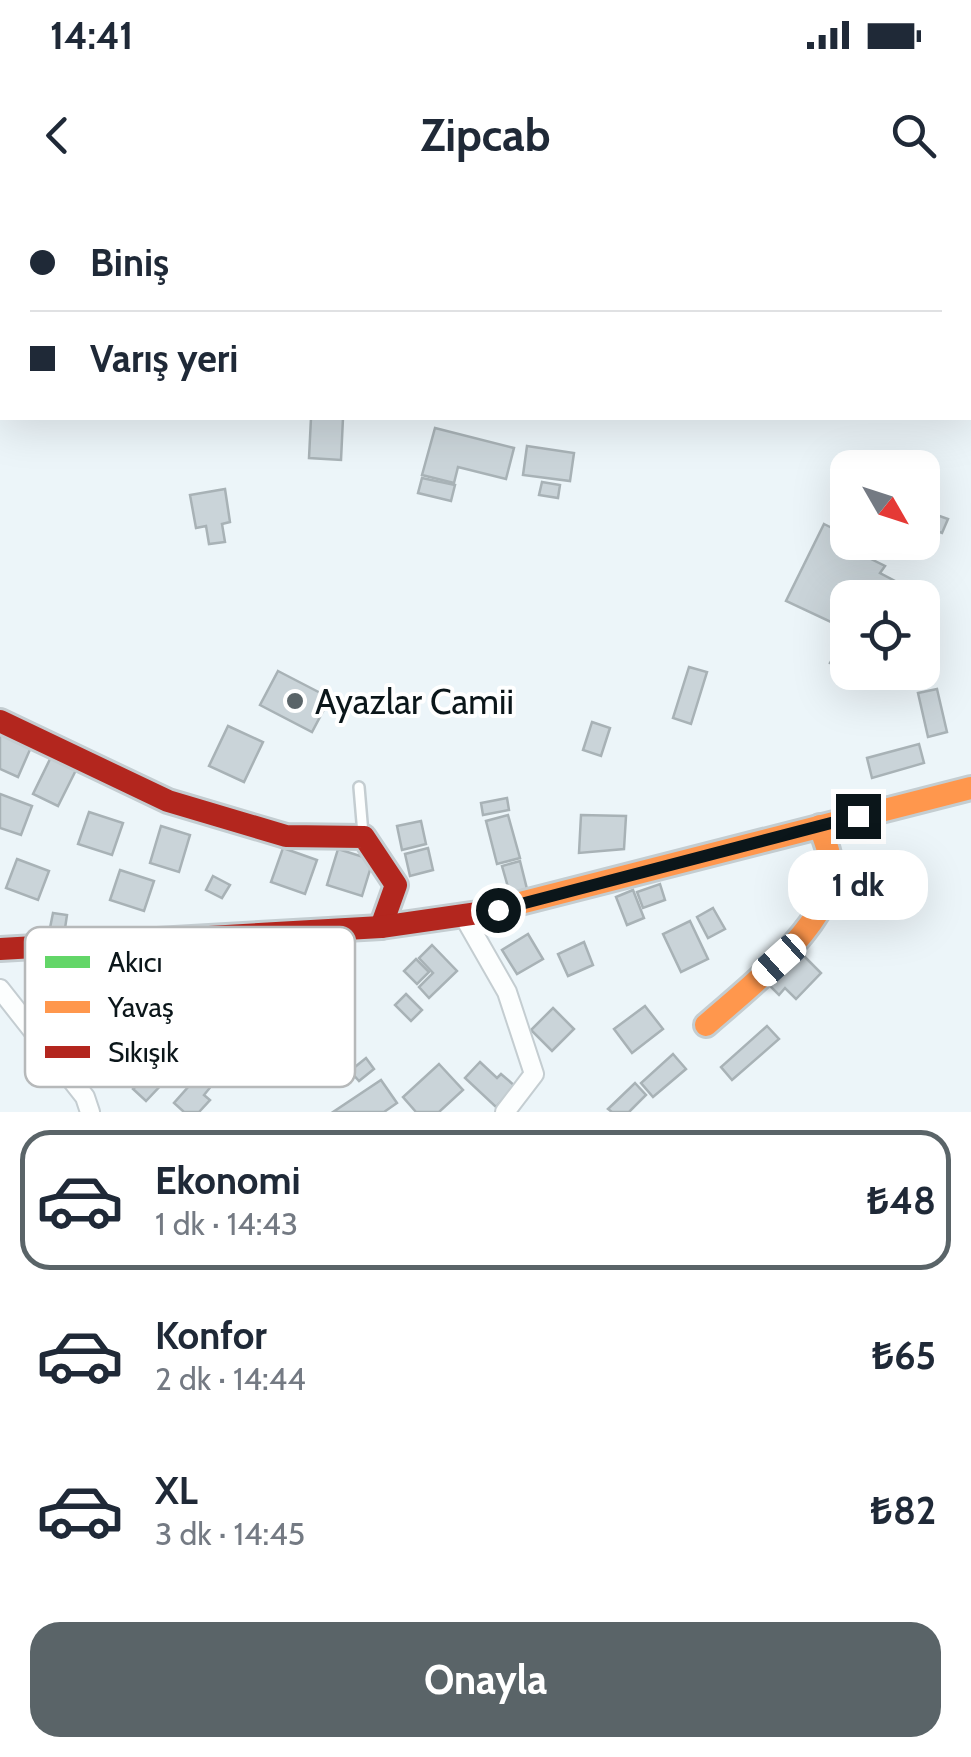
<!DOCTYPE html>
<html lang="tr">
<meta charset="utf-8">
<style>
body{margin:0;font-family:Cabin,sans-serif;background:#f6f6f7;color:#1f2937;height:100vh;display:flex;flex-direction:column;font-size:38px;white-space:nowrap}
*{box-sizing:border-box;margin:0}
p{font-size:32px;color:#747a83}
.icon{flex:none;width:55px;height:55px;fill:none;stroke:currentColor;stroke-width:2;stroke-linecap:round;stroke-linejoin:round}
.map{position:relative;height:912px;overflow:hidden}
.sheet{display:flex;flex-direction:column;background:#fff;flex:1}
.sheet>*{flex:none}
.top-card{position:absolute;left:0px;top:0px;width:972px;height:220px;box-shadow:0 10px 40px #0002;display:grid;align-content:center;height:220px;padding:0 30px;background:#fff}
.needle{width:65px;rotate:129deg}
.controls{position:absolute;left:830px;top:250px;display:grid;gap:20px}
.controls a{display:grid;place-items:center;width:110px;height:110px;border-radius:20px;background:#fff;box-shadow:0 10px 40px #0002;font-size:50px}
.end{position:absolute;width:45px;height:45px;margin:-22px;border:12px solid #0b161a;background:#fff;box-shadow:0 0 0 5px #fff}
.from{border-radius:50%}
.bubble{position:absolute;height:70px;border-radius:30px;background:#fff;box-shadow:0 10px 40px #0002;font-size:32px;font-weight:700;line-height:70px;text-align:center}
.car{position:absolute;width:30px;height:60px;margin:-30px -15px;border-radius:12px;box-shadow:0 0 8px 2px #0007;background:linear-gradient(#fff 24%,#345 0 40%,#fff 0 76%,#345 0 86%,#fff 0)}
.top-card b{display:flex;align-items:center;gap:35px;height:95px;font-size:38px}
.top-card b+b{border-top:2px solid #e0e1e3}
.top-card i{width:25px;height:25px;background:#1f2937}
ul{padding:18px 0 0;list-style:none}
li{display:flex;align-items:center;gap:30px;height:140px;margin:0 20px 15px;padding:0 10px;border:5px solid transparent;border-radius:30px}
li div{flex:1}
li b{display:block;font-size:38px}
li em{font-style:normal;font-weight:700}
li.on{border-color:#5a6468}
li>.icon{width:90px;height:90px;stroke-width:1.5}
.primary-button{display:flex;gap:20px;margin-top:auto;padding:20px 30px}
.primary-button a{flex:1;height:115px;border-radius:30px;background:#5a6468;color:#fff;font-size:40px;font-weight:700;line-height:115px;text-align:center}
.status{display:flex;justify-content:space-between;align-items:center;height:70px;padding:0 50px;background:#fff;direction:ltr}
.status svg{height:28px;fill:currentColor}
header{display:flex;justify-content:space-between;align-items:center;height:130px;padding:0 30px;background:#fff;font-size:45px;font-weight:700}
.map>svg:first-child{display:block}
</style>
<div class="status"><b>14:41</b><svg viewBox="0 0 49 12"><path d="M0 12V9h3v3zM5 12V6h3v6zM10 12V3h3v9zM15 12V0h3v12zM26 1h20v11H26zM47 4h2v5h-2z"/></svg></div>
<header><svg class="icon" aria-label="back" viewBox="0 0 24 24"><path d="M15 5l-7 7 7 7"/></svg>Zipcab<svg class="icon" aria-label="search" viewBox="0 0 24 24"><circle cx="10" cy="10" r="6"/><path d="M15 15l6 6"/></svg></header>
<div class="map">
<svg width="971" height="912" viewBox="0 0 971 912">
<rect width="100%" height="100%" fill="#ecf5f9"/>
<g fill="#cad4d9" stroke="#a8b2b6" stroke-width="2.5">
<path d="M311,218H343L341,260L309,258Z"/>
<path d="M435,228L514,248L506,279L458,267L454,283L422,275Z"/>
<path d="M527,246L574,253L570,281L523,275Z"/>
<path d="M422,278L455,285L451,301L418,293Z"/>
<path d="M542,282L560,285L558,298L539,295Z"/>
<path d="M225,289L230,322L222,324L225,342L209,344L206,326L196,328L190,295Z"/>
<path d="M931,313L948,319L942,333L926,327Z"/>
<path d="M824,324L848,336V342L873,349L869,358L885,366L880,373L897,382L890,398H848V430L786,401Z"/>
<path d="M836,453L848,459V472H870L865,482L830,463Z"/>
<path d="M689,467L707,472L691,524L673,518Z"/>
<path d="M278,471L330,498L312,532L260,505Z"/>
<path d="M937,489L947,532L928,537L918,493Z"/>
<path d="M592,522L610,528L601,556L583,550Z"/>
<path d="M228,526L263,542L244,582L209,566Z"/>
<path d="M0,531L32,545L18,577L0,569Z"/>
<path d="M919,544L924,563L872,578L867,558Z"/>
<path d="M52,555L77,568L58,606L33,594Z"/>
<path d="M0,594L32,606L21,635L0,628Z"/>
<path d="M507,598L509,610L483,615L481,603Z"/>
<path d="M89,612L123,623L112,655L78,644Z"/>
<path d="M508,615L520,658L497,664L486,621Z"/>
<path d="M581,615L626,616L624,649L579,653Z"/>
<path d="M421,621L426,644L402,650L397,626Z"/>
<path d="M161,626L190,635L179,672L150,663Z"/>
<path d="M283,648L317,660L305,694L271,682Z"/>
<path d="M428,648L433,670L410,676L405,654Z"/>
<path d="M338,649L373,660L362,696L327,685Z"/>
<path d="M17,659L49,671L38,700L6,688Z"/>
<path d="M520,661L527,689L510,694L502,666Z"/>
<path d="M120,670L154,681L144,711L110,700Z"/>
<path d="M213,676L230,685L222,698L206,690Z"/>
<path d="M660,684L665,700L643,708L637,692Z"/>
<path d="M633,690L644,718L627,725L616,697Z"/>
<path d="M713,708L725,729L708,738L697,717Z"/>
<path d="M53,713L67,715L64,735L49,733Z"/>
<path d="M690,721L708,759L681,772L663,734Z"/>
<path d="M528,734L543,759L517,774L502,750Z"/>
<path d="M584,742L593,765L568,776L558,754Z"/>
<path d="M432,745L457,771L429,798L419,787L433,773L419,758Z"/>
<path d="M796,748L821,773L796,799L785,788L779,795L764,780Z"/>
<path d="M416,759L429,772L417,784L404,771Z"/>
<path d="M406,794L422,810L411,821L395,805Z"/>
<path d="M645,806L663,829L632,853L614,829Z"/>
<path d="M553,808L574,829L552,851L531,830Z"/>
<path d="M767,826L779,839L732,880L721,867Z"/>
<path d="M673,854L686,869L653,897L641,883Z"/>
<path d="M366,858L374,869L359,881L350,871Z"/>
<path d="M480,862L497,878L501,874L515,886L496,907L465,878Z"/>
<path d="M439,864L463,890L439,912H416L403,897Z"/>
<path d="M205,868L217,879L204,895L210,900L199,912H184L174,903Z"/>
<path d="M151,872L163,883L146,901L133,889Z"/>
<path d="M381,880L397,903L384,912H333Z"/>
<path d="M635,883L646,895L629,912H612L608,909Z"/>
</g>
<g fill="none" stroke-linecap="round" stroke-linejoin="round">
<defs>
<g id="lane">
<path d="M553,0L565,2"/>
<path d="M359,587L363,634"/>
</g>
<g id="street">
<path d="M615,0V2"/>
<path d="M425,2L426,0"/>
<path d="M463,715L507,792L534,874L505,912"/>
<path d="M0,789L85,897L90,912"/>
</g>
<path id="fast" d="M970,113L971,114"/>
<g id="slow">
<path d="M0,13H2"/>
<path d="M0,59H2"/>
<path d="M485,712L971,588"/>
<path d="M706,825C744,791 831,726 832,671C832,656 824,640 820,626"/>
</g>
<g id="jam">
<path d="M970,153H971"/>
<path d="M0,521L168,601L286,636L364,637L396,685L381,727"/>
<path d="M0,749L381,727L485,712"/>
</g>
</defs>
<use href="#lane" stroke="#c4cdd1" stroke-width="14"/>
<use href="#street" stroke="#c4cdd1" stroke-width="22"/>
<use href="#fast" stroke="#c4cdd1" stroke-width="28"/>
<use href="#slow" stroke="#c4cdd1" stroke-width="28"/>
<use href="#jam" stroke="#c4cdd1" stroke-width="28"/>
<use href="#lane" stroke="#fcfefe" stroke-width="9"/>
<use href="#street" stroke="#fcfefe" stroke-width="18"/>
<use href="#fast" stroke="#63d668" stroke-width="22"/>
<use href="#slow" stroke="#ff974d" stroke-width="22"/>
<use href="#jam" stroke="#b3261e" stroke-width="22"/>
</g>
<g fill="none" stroke-linecap="round" stroke-linejoin="round">
<path stroke="#0b161a" stroke-width="12" d="M498,710L858,616"/>
</g>
<circle fill="#5a6468" stroke="#fff" stroke-width="4" cx="295" cy="501" r="10"/>
<g text-anchor="middle" dominant-baseline="central" stroke-width="8" stroke-linejoin="round" paint-order="stroke">
<g font-size="35" fill="#0b161a" stroke="#fff" text-anchor="start">
<text x="315" y="501">Ayazlar Camii</text>
</g>
</g>
<rect x="25" y="727" width="330" height="160" rx="15" fill="#fff" stroke="#b6b9ba" stroke-width="2.5"/>
<rect x="45" y="756" width="45" height="12" fill="#63d668"/>
<rect x="45" y="801" width="45" height="12" fill="#ff974d"/>
<rect x="45" y="846" width="45" height="12" fill="#b3261e"/>
<g font-size="28" fill="#0b161a">
<text x="108" y="772">Akıcı</text>
<text x="108" y="817">Yavaş</text>
<text x="108" y="862">Sıkışık</text>
</g>
</svg>
<div class="controls">
<a><svg class="needle" viewBox="-14 -14 28 28"><path d="M0-13l5 13h-10z" fill="#e53935"/><path d="M0 13l5-13h-10z" fill="#747a83"/></svg></a>
<a><svg class="icon" aria-label="locate" viewBox="0 0 24 24"><circle cx="12" cy="12" r="6"/><path d="M12 2v4M12 18v4M2 12h4M18 12h4"/></svg></a>
</div>
<i class="end from" style="left:498px;top:710px"></i>
<i class="end" style="left:858px;top:616px"></i>
<div class="bubble" style="left:788px;top:650px;width:140px">1 dk</div>
<i class="car" style="left:779px;top:760px;rotate:228deg"></i>
<div class="top-card">
<b><i class="from"></i>Biniş</b>
<b><i></i>Varış yeri</b>
</div>
</div>
<section class="sheet">
<ul>
<li class="on"><svg class="icon" aria-label="car" viewBox="0 0 24 24"><path d="M5 17H2v-5l4-1 3-4h7l3 4 3 1v5h-3M9 17h6M6 11h13"/><circle cx="7" cy="17" r="2"/><circle cx="17" cy="17" r="2"/></svg><div><b>Ekonomi</b><p>1 dk · 14:43</p></div><em>₺48</em></li>
<li><svg class="icon" aria-label="car" viewBox="0 0 24 24"><path d="M5 17H2v-5l4-1 3-4h7l3 4 3 1v5h-3M9 17h6M6 11h13"/><circle cx="7" cy="17" r="2"/><circle cx="17" cy="17" r="2"/></svg><div><b>Konfor</b><p>2 dk · 14:44</p></div><em>₺65</em></li>
<li><svg class="icon" aria-label="car" viewBox="0 0 24 24"><path d="M5 17H2v-5l4-1 3-4h7l3 4 3 1v5h-3M9 17h6M6 11h13"/><circle cx="7" cy="17" r="2"/><circle cx="17" cy="17" r="2"/></svg><div><b>XL</b><p>3 dk · 14:45</p></div><em>₺82</em></li>
</ul>
<div class="primary-button"><a>Onayla</a></div>
</section>
